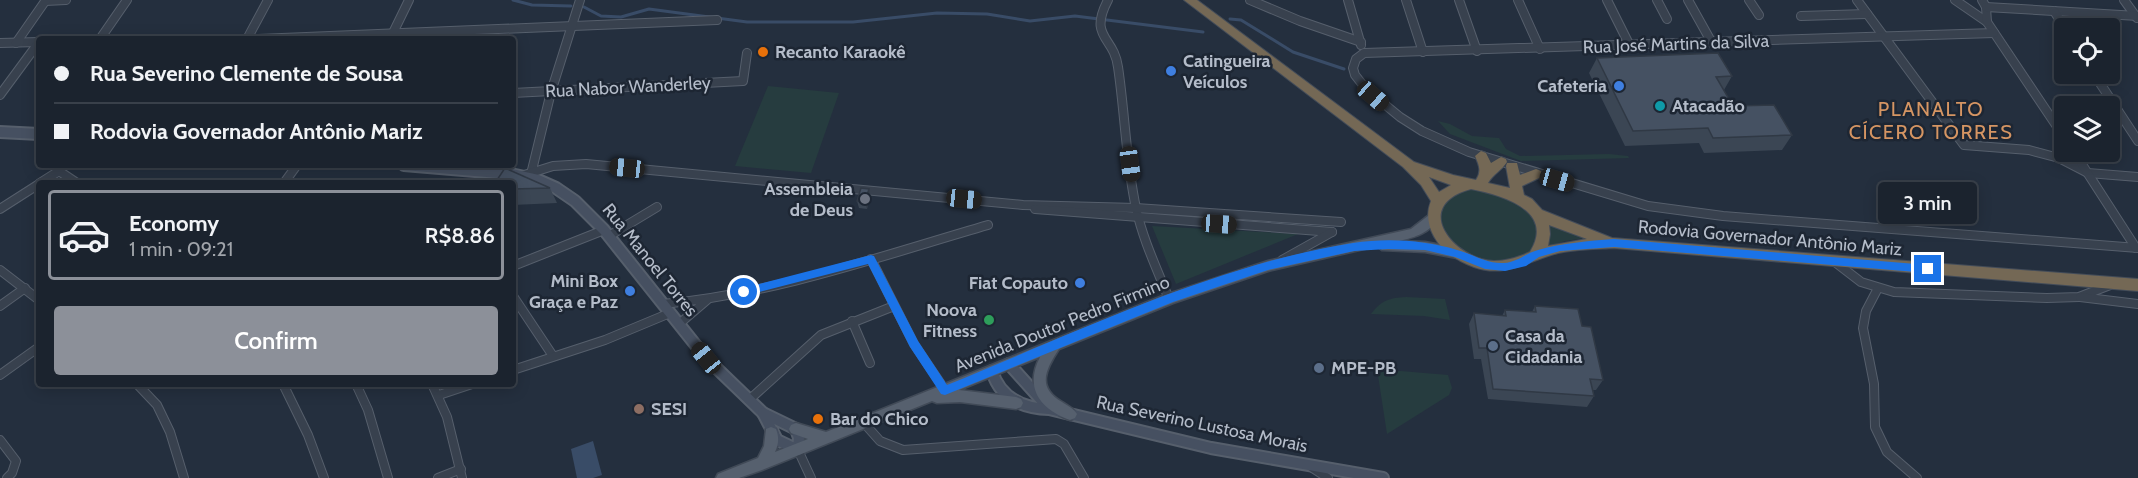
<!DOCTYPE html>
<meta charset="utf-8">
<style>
body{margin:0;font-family:Cabin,sans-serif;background:#242b36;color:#f1f3f6;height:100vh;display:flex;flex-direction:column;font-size:22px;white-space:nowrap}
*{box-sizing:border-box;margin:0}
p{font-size:20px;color:#a0a4aa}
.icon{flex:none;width:33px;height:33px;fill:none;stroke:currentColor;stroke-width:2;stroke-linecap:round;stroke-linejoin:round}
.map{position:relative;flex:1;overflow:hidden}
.sheet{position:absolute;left:36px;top:180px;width:480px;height:207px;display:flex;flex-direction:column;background:#1b232e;border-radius:6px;box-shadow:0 3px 15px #0003,0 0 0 2px #39404a}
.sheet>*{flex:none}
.banner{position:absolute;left:36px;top:36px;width:480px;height:132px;border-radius:6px;box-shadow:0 3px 15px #0003,0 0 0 2px #39404a;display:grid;align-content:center;height:132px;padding:0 18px;background:#1b232e}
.tools{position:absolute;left:2054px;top:18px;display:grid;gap:12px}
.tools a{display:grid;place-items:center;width:66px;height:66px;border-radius:6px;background:#1b232e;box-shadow:0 3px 15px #0003,0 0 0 2px #39404a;font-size:30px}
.end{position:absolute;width:27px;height:27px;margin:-14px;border:8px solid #1a73e8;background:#fff;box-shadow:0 0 0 3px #fff}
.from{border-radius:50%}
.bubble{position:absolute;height:42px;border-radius:6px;background:#1b232e;box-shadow:0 3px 15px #0003,0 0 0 2px #39404a;font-size:20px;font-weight:600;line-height:42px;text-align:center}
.car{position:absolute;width:18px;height:36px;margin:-18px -9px;border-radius:8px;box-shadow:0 0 4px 2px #0007;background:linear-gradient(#222 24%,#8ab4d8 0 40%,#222 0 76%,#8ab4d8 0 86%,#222 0)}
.banner b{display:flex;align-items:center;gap:21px;height:57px;font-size:22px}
.banner b+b{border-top:2px solid #39404a}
.banner i{width:15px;height:15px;background:#f1f3f6}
ul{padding:10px 0 0;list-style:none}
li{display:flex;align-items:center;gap:18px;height:90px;margin:0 12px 9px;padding:0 6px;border:3px solid transparent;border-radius:6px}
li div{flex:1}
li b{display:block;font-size:22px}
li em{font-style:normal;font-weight:600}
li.active{border-color:#8c9099}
li>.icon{width:54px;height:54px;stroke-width:1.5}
.button{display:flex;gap:12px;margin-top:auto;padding:12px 18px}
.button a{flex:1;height:69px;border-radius:6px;background:#8c9099;color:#fff;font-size:24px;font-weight:600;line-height:69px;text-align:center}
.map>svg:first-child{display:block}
</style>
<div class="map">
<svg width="2138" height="478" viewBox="0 0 2138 478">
<rect width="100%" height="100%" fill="#242f3e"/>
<g fill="#263c3f">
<path d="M768,86L839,93L811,173L735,166Z"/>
<path d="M1438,121L1450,124L1472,136L1499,138L1506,149L1520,156L1609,154L1628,156L1629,158L1521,161L1450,134Z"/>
<path d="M1470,189L1496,191L1529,211L1538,231L1537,241L1532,250L1524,256L1500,263L1472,257L1450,243L1439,223L1442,204L1449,197Z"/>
<path d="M1547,223L1586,238L1565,241L1548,247L1550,238Z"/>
<path d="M1152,226L1298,234L1176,284Z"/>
<path d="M1406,297L1445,299L1450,320L1424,316L1371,314C1382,300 1389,298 1406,297Z"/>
<path d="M1377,369L1448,375L1452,388L1449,395L1387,434Z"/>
</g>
<path fill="#394c67" d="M593,441L602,475L593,478H577L571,449Z"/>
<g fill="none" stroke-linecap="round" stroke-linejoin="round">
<g stroke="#394c67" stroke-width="3">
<path d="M513,0L532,5L571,6"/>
<path d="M584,7L601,16L621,17L649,9L747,22H853L937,13L987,14L1030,21L1075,16L1203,32"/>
<path d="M1230,19L1241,20L1293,52L1344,69"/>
</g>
<defs>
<g id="street">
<path d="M1108,0C1088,38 1114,36 1118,67C1125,114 1126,162 1136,208C1143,240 1157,269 1169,299"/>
<path d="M1250,0L1300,21L1361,42"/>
<path d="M1348,0L1361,45"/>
<path d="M1406,0L1423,52"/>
<path d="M1459,0L1477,51"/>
<path d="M1518,0L1540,49"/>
<path d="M1607,0L1630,46"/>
<path d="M1657,0L1667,19"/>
<path d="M1688,0L1712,43"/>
<path d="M1749,0L1759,15"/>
<path d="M1857,0L1964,145L2029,150L2059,158L2088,173L2138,177"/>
<path d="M1955,0L1987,22L2064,137"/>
<path d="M1982,0L1986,7L1987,22"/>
<path d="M2124,0L2137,18"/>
<path d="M45,1L66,0"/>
<path d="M1986,7L2138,16"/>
<path d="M2054,11L2065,28"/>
<path d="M1801,16L1867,14"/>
<path d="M1994,33L1364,53L1356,59L1353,68L1355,75L1366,89L1400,117L1422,131L1469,152L1648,206L1723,216L2138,248"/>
<path d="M100,39L127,0"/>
<path d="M247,39L268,0"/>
<path d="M258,39L717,20"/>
<path d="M390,39L409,0"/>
<path d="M0,43L39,42"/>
<path d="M16,43L46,0"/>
<path d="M2094,74L2138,141"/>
<path d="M513,93L743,81L747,53"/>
<path d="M0,95L39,42"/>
<path d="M2074,152L2136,248"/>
<path d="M532,170L551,92L580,0"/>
<path d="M521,176L553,166L586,164L1023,205L1136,208L1341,222"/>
<path d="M40,183L59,171L77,183"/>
<path d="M284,183L297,165"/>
<path d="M0,209L39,184"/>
<path d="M1035,209L1332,232"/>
<path d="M609,236L657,207"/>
<path d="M871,259L914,344L945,390"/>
<path d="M1282,260L1332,232"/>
<path d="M1835,262L1861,282L1894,292L2047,298L2079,297L2110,285"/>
<path d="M513,266L604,230"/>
<path d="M0,270L39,300"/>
<path d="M1877,290L1866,311L1863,328L1874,384L1875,427L1887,452L1917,478"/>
<path d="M513,296L553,356"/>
<path d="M2080,297L2138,304"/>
<path d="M663,304C774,294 881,256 988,225"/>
<path d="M0,306L25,288"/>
<path d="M852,321L870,363"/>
<path d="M679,324L707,300"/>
<path d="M513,370L605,340L670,313"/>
<path d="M0,375L39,347"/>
<path d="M137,384L157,405L170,432L184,478"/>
<path d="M283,384L308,435L324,478"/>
<path d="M356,384L368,410L388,478"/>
<path d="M432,384L447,417L462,478"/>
<path d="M439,395L472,384"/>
<path d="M749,400L821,335L894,306"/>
<path d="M864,423L880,441L903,450L1056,439L1064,444L1084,478"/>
<path d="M0,440L16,461L12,473L7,478"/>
<path d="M798,450L811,478"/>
<path d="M1311,467L1328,478"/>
<path d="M438,478L461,469"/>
</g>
<g id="secondary">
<path d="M0,132L39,134"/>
<path d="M404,165L511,174L538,180L556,188L575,201L604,230L706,358L763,413"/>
<path d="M1009,364L1045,404"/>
<path d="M992,371C1000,398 1022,408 1049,409L1211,448L1383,478"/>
<path d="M763,413L796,429L799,438L798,450L777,440Z"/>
</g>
<path id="primary" d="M1433,212L1439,217C1430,233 1416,237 1399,241L1425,242L1457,248L1461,250L1463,253L1461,256L1457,258L1425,252L1382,250L1377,246L1268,271L1173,303L1059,349C1046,369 1036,387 1062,402C1068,406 1073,408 1077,414L1075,418L1070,420C1040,409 1024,388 1040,357L959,390L1016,397L1021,399L1023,403L1021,407L1016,409L960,402L937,403L932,401L762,470L739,478H716L718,474L758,458L764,446L766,429L771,427L776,429C779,436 779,444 775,452L808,439L791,433L789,429L791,425L796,423L826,432L1165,295L1268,261L1411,229Z"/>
<path id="highway" d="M1184,0H1197L1414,162L1453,175L1476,180C1482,171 1479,165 1475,156L1481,151L1486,153L1491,163L1501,157L1506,159L1507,162C1502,170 1493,174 1488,183L1510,188L1506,166L1507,163H1517L1520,175L1536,169L1541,171L1542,174L1541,177L1522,186L1524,195L1532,199L1542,210L1612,238L2138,279V291L1614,248C1596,249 1577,249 1558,253C1528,261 1505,278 1474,267C1460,262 1449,255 1439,244C1429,231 1425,216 1431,201L1421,185L1403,167ZM1429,177L1451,185L1439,192ZM1471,189C1501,195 1556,210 1530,252C1519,257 1507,261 1494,261C1455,260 1409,206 1471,189ZM1549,225L1587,239L1548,246L1550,234Z"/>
</defs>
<use href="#street" stroke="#565f6c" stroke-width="10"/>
<use href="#secondary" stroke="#565f6c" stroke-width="14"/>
<use href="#primary" stroke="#414a57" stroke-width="3"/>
<use href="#highway" stroke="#434c59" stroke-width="2"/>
<use href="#street" stroke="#38414e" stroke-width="8"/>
<use href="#secondary" stroke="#465061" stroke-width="10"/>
<use href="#primary" fill="#56606e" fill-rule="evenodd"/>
<use href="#highway" fill="#746855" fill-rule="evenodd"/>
</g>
<g fill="#3b4654">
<path d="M1597,58L1732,76L1724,90L1733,106L1792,135L1782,150L1704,153L1699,143L1625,146L1589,73Z"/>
<path d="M513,183L550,188L557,203L513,205Z"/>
<path d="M870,197L867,209L859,208L857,201Z"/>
<path d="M1535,306L1582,326L1603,380L1596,390H1593L1594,396L1587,407L1488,399L1481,359H1474L1469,324L1474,313L1502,316L1505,310L1532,312Z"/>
</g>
<path fill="#303945" d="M869,189L870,197L867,209L865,201Z"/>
<g fill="#455162" stroke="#303945" stroke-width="1.5">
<path d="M1718,53L1732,76L1716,77L1733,106L1774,105L1792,135L1713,138L1708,128L1633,131L1597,58Z"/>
<path d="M505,168L550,188L513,189V183H495Z"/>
<path d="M861,188L869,189L865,201H857Z"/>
<path d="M1535,306L1578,309L1582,326L1591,327L1603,380L1590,379L1594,396L1493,389L1487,348H1479L1474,313L1506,316L1505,310L1536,312Z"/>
</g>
<path fill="#1a73e8" d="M1614,239L1928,265L1933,269L1928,273L1614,247L1560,251L1539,257L1526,266L1505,271L1485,269L1455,257L1425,250L1388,249L1354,251L1268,270L1173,302L945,395L941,394L910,347L868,264L744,296L739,292L744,288L871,255L874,256L918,341L947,385C1075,333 1217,264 1353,243C1387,238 1424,240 1457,250C1473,254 1486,264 1504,263C1518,262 1526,253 1538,250C1563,243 1588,241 1614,239Z"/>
<g fill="#e8710a" stroke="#1d2633" stroke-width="2">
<circle cx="763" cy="52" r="6"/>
<circle cx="818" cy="419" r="6"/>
</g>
<g fill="#3f7fe0" stroke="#1d2633" stroke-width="2">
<circle cx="1171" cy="71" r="6"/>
<circle cx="1619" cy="86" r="6"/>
<circle cx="1080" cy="283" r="6"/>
<circle cx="630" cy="291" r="6"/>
</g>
<circle fill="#0f9aa8" stroke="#1d2633" stroke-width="2" cx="1660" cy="106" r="6"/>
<circle fill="#6b7280" stroke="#1d2633" stroke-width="2" cx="865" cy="199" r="6"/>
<circle fill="#2e9e5b" stroke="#1d2633" stroke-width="2" cx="989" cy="320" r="6"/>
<g fill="#5c6f8a" stroke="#1d2633" stroke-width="2">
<circle cx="1493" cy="346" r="6"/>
<circle cx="1319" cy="368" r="6"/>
</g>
<circle fill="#8d6e63" stroke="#1d2633" stroke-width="2" cx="639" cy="409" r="6"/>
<g text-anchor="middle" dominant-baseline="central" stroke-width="5" stroke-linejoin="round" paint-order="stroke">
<g font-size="18" fill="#b4bcc9" stroke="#1d2633">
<text transform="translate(1676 44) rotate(-2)">Rua José Martins da Silva</text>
<text transform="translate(628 87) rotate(-3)">Rua Nabor Wanderley</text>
<text transform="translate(1770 238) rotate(5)">Rodovia Governador Antônio Mariz</text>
<text transform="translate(650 260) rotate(51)">Rua Manoel Torres</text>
<text transform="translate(1062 324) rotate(-22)">Avenida Doutor Pedro Firmino</text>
<text transform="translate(1202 424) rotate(12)">Rua Severino Lustosa Morais</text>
</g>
<g font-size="18" font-weight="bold" fill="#b4bcc9" stroke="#1d2633" text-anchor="start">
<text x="775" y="52">Recanto Karaokê</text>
<text x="1183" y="61">Catingueira<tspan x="1183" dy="21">Veículos</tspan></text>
<text x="1607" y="86" text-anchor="end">Cafeteria</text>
<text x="1672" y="106">Atacadão</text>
<text x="853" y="189" text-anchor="end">Assembleia<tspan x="853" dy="21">de Deus</tspan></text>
<text x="618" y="281" text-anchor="end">Mini Box<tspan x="618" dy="21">Graça e Paz</tspan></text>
<text x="1068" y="283" text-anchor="end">Fiat Copauto</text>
<text x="977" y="310" text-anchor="end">Noova<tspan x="977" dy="21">Fitness</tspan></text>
<text x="1505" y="336">Casa da<tspan x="1505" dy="21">Cidadania</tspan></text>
<text x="1331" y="368">MPE-PB</text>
<text x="651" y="409">SESI</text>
<text x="830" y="419">Bar do Chico</text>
</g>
<g font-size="20" letter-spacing="1.5" fill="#d59563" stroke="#1d2633">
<text x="1931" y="109">PLANALTO<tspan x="1931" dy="23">CÍCERO TORRES</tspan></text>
</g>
</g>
</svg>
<div class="tools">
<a><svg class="icon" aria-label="locate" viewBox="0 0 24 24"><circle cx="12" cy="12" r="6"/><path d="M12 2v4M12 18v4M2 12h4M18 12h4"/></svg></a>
<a><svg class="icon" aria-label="layers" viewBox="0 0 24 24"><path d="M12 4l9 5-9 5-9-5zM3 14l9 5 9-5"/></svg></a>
</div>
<i class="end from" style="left:744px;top:292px"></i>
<i class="end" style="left:1928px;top:269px"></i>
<div class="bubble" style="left:1878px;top:182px;width:99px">3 min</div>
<i class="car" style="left:1373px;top:96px;rotate:131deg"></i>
<i class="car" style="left:1130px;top:164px;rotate:172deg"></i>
<i class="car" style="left:627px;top:168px;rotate:276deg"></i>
<i class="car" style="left:1557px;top:180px;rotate:106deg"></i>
<i class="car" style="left:964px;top:199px;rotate:96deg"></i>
<i class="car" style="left:1219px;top:224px;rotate:94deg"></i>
<i class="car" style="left:706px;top:358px;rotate:321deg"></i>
<div class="banner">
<b><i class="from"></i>Rua Severino Clemente de Sousa</b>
<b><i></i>Rodovia Governador Antônio Mariz</b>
</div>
<section class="sheet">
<ul>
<li class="active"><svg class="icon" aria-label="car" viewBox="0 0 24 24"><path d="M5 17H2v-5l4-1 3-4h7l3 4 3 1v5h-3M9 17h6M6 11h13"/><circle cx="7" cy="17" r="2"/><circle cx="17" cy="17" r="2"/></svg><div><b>Economy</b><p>1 min · 09:21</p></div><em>R$8.86</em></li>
</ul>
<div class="button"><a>Confirm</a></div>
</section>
</div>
